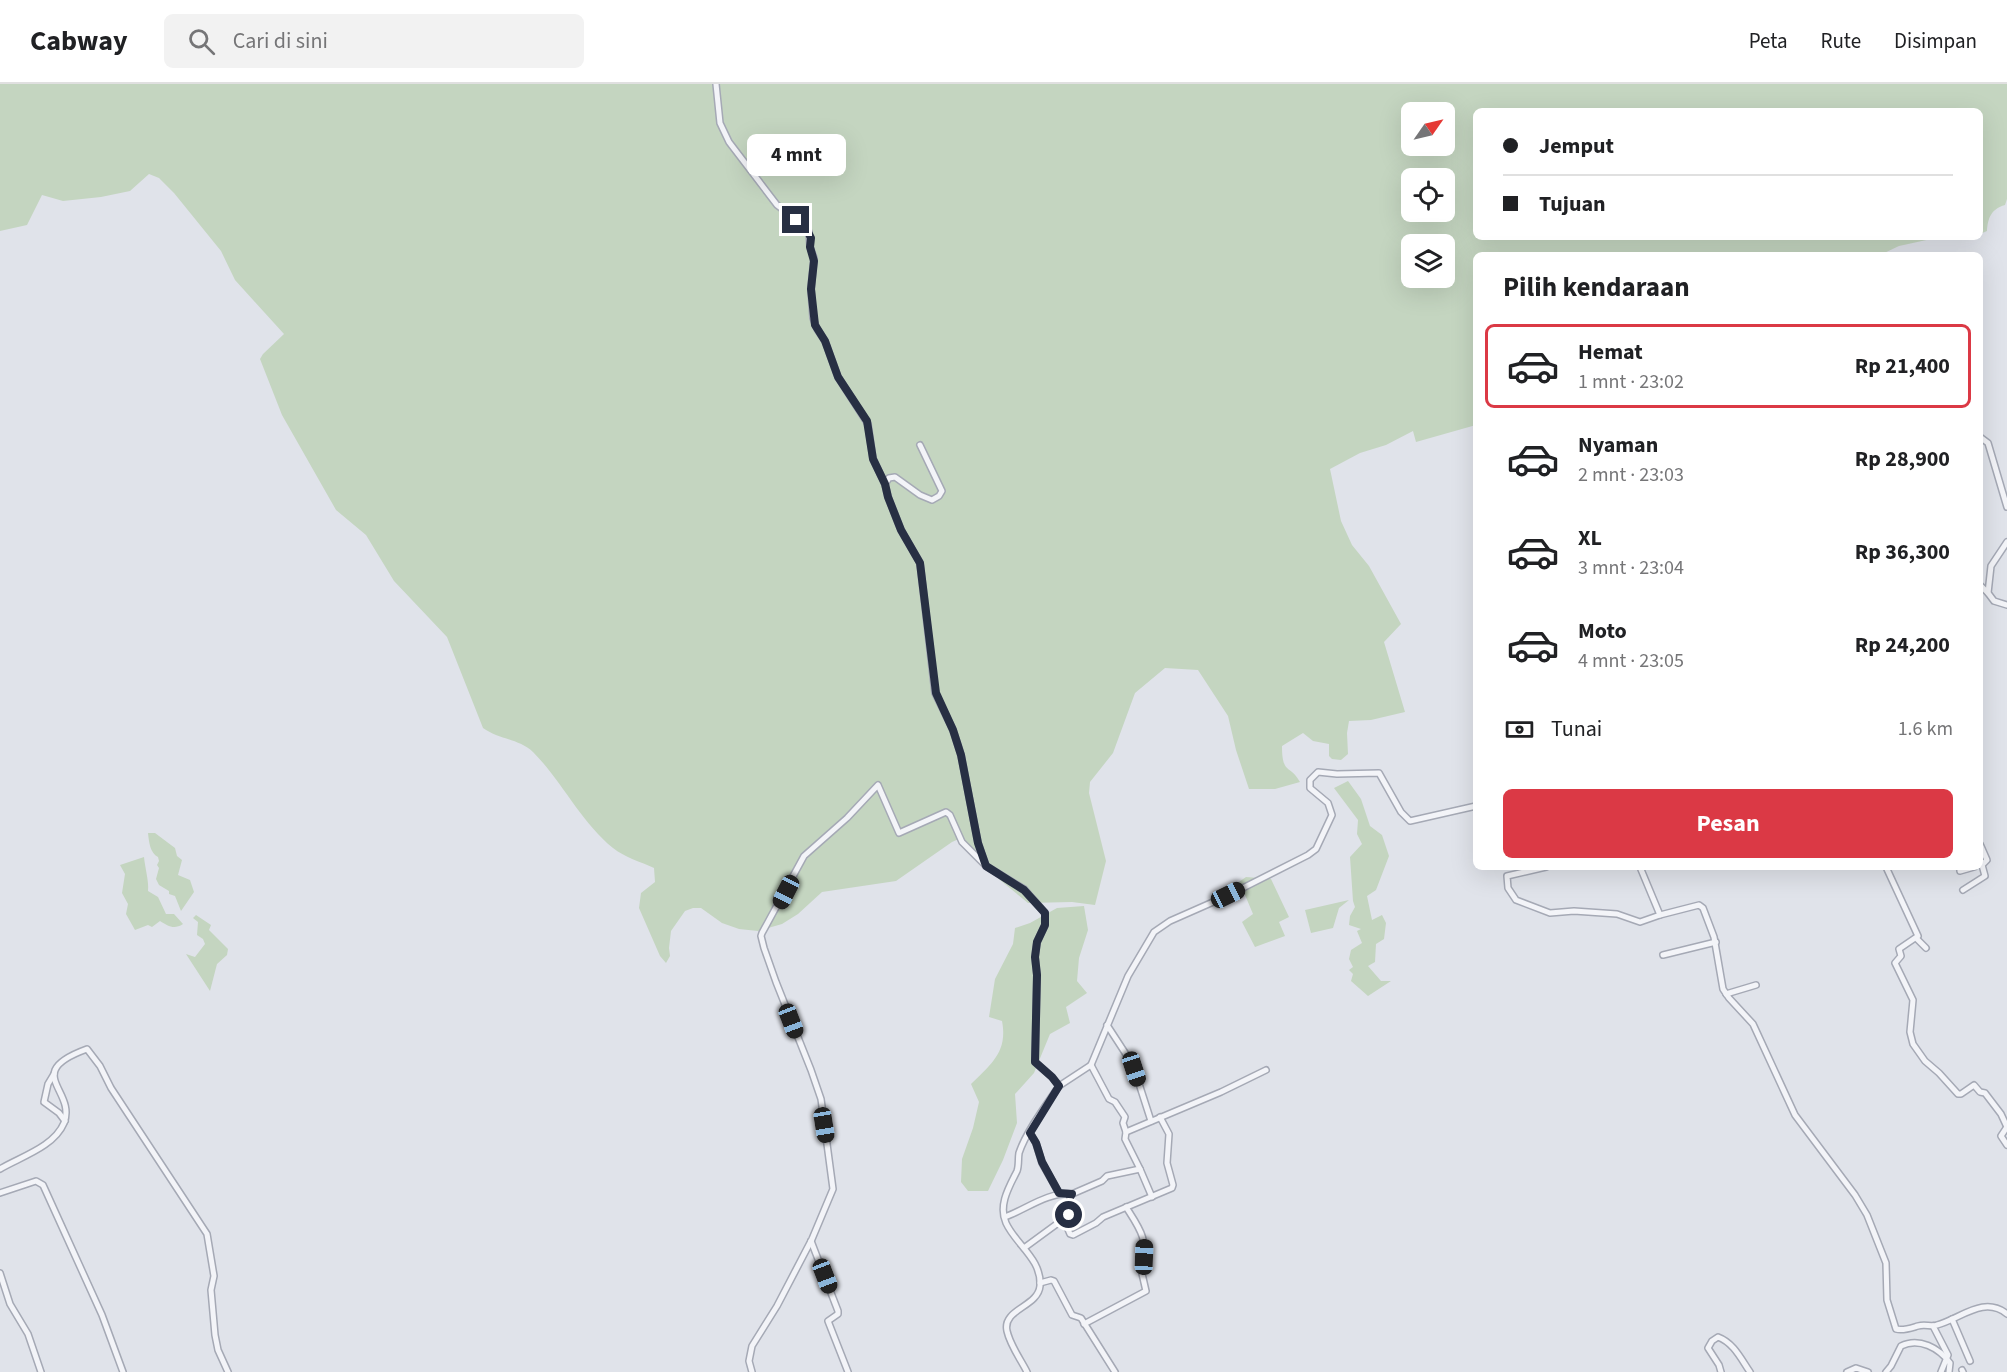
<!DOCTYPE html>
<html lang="id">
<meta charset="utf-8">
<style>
body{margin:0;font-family:"Source Sans 3",sans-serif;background:#f2f2f2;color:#202124;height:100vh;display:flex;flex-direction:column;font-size:22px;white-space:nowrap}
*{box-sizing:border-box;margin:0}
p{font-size:20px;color:#757577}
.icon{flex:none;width:33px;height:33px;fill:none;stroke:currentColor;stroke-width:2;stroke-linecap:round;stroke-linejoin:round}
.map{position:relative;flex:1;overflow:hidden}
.sheet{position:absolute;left:1473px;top:168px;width:510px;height:618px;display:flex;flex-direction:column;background:#fff;border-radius:9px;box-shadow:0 6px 24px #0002}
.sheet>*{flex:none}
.hud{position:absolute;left:1473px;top:24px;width:510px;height:132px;border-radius:9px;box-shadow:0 6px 24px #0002;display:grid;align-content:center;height:132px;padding:0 30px;background:#fff}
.needle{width:39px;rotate:56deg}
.controls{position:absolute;left:1401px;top:18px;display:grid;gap:12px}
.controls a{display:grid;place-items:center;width:54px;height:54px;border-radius:9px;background:#fff;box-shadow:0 6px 24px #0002;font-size:30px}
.end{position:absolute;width:27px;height:27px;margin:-14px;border:8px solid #272f43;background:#fff;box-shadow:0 0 0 3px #fff}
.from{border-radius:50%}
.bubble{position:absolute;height:42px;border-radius:9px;background:#fff;box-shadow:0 6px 24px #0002;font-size:20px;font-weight:700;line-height:42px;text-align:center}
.car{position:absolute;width:18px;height:36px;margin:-18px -9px;border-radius:8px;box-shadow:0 0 4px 2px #0007;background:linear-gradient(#222 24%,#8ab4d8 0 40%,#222 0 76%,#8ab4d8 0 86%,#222 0)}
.hud b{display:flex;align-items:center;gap:21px;height:57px;font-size:22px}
.hud b+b{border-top:2px solid #e0e0e0}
.hud i{width:15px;height:15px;background:#202124}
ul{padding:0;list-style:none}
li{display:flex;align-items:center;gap:18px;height:84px;margin:0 12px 9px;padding:0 18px;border:3px solid transparent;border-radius:9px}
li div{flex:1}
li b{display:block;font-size:22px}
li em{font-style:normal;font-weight:700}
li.selected{border-color:#db3945}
li>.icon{width:54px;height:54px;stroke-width:1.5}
h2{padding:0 30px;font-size:27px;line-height:72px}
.pay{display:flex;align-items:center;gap:15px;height:66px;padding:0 30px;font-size:22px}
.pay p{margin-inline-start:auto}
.button{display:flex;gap:12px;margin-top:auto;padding:12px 30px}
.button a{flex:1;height:69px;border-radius:9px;background:#db3945;color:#fff;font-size:24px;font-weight:700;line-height:69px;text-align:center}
header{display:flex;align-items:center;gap:36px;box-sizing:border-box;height:84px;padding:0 30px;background:#fff;border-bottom:2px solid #e0e0e0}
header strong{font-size:28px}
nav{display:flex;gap:33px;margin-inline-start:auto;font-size:21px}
.search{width:420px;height:54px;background:#f2f2f2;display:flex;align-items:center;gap:15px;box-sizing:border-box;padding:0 21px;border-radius:9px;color:#757577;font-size:22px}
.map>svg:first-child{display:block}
</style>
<header>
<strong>Cabway</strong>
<div class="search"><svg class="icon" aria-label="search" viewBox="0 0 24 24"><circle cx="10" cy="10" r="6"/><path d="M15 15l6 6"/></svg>Cari di sini</div>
<nav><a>Peta</a><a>Rute</a><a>Disimpan</a></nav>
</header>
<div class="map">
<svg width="2007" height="1288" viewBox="0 0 2007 1288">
<rect width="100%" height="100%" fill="#e0e3ea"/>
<g fill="#c4d5c0" fill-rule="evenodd">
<path d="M0,0H2007V115L2005,121C1991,125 1988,134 1987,147L1980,150V27H1476V153H1966L1931,155L1899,162L1880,171H1476V341L1416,358L1413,347L1386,361L1360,369L1330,385L1341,437L1352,461L1369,482L1401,540L1384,558L1405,628L1371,636L1349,637L1347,649L1348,670L1341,676L1332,675L1329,672V660L1313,657L1303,649L1282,662C1282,691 1290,680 1300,698L1275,705H1249L1236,666L1228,632L1198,586L1165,584L1135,609L1113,669L1090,698L1089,709L1106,777L1095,821L1072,818L1028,819L1000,796L961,754L952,758L896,797L822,808L798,830L782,840L758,847L739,845L722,839L701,824H693L685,827L671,847L669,864L670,872L666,879L660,872L639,824L641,809L655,798L654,784C641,778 624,773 613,764C580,737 562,697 533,668C519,655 498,655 483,644L447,553L394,497L366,451L336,426L282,331L260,275L263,270L284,250L235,196L221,167L174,109L159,94L149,90L130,107L101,113L63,117L42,111L27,141L0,147ZM1412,28H1444V62H1412ZM1412,94H1444V128H1412ZM1412,160H1444V194H1412Z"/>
<path d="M1348,697L1361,715L1370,742L1382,751L1389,772L1376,806L1367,812L1372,836L1382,831L1386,839L1384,855L1376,860L1375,878L1368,882L1381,897H1391L1368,912L1351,897L1353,890L1349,886L1353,883L1349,875L1351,866L1362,859L1357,847L1361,845L1349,841L1350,832L1355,823L1353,817L1350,773L1362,760L1357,750L1358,736L1334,704Z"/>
<path d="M148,749H155L175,764L177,772L182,776L178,791L190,796L194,808L181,827L175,812L169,810V807L159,801L156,795L159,784L157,781L159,777L158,773C150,769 149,758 148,749Z"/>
<path d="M144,773C145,784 149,797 148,807L158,813L166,830H174L183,840C174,846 168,842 160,837L152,843L148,841L135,846L126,830L128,820L122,809L125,790L120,781Z"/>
<path d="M1246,793L1271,795L1289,833L1279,838L1285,852L1255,863L1242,838L1253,830L1245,811L1233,802Z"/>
<path d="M1349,816L1339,824L1333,844L1311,849L1305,826Z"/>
<path d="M1084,822L1088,846L1079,874L1077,897L1087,909L1066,923L1070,939L1050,950L1034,989L1015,1010L1017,1039L1003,1076L988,1107H968L961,1098L962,1075L973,1044L979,1018L971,1000C991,980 1008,968 1002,937L989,933L995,895L1013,860L1015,844L1030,839L1057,824Z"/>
<path d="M196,831L211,841L209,846L228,865L227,871L217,880L210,907L186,870L195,873L205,860L203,855L197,851L198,838L193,834Z"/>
</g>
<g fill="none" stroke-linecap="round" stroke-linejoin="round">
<defs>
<g id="street">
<path d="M716,0L720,39L729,58L777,121L802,140L809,148L810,163L814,174L811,205L813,234L817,245L825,257L838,293L868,340L873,375L885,400L888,413L901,446L920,479L935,609L953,646L961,671L978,759L986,782L1024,805L1045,829V841L1037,858L1035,873L1037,891L1035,978L1052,993L1059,1002C1046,1021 1026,1048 1019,1069C1018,1075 1019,1082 1017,1087C1009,1103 998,1121 1006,1139C1016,1161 1042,1175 1040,1202C1038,1223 1002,1225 1007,1247C1010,1261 1021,1276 1027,1288"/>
<path d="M1980,353L1988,359L2007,423"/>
<path d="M885,400L889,394L895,393L920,411L932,416L939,412L942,407L920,361"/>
<path d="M2007,458L1991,482L1988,509L1994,517L2007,521"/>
<path d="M1980,501L1988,509"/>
<path d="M1546,783L1507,792L1508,804L1516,816L1550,829L1574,827L1617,830L1640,838L1660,831"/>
<path d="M1640,783L1660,831L1699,821L1703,824L1714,853L1723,905L1729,914L1753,940L1795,1031L1855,1111L1867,1131L1886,1179L1887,1216L1896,1245C1903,1247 1911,1244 1918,1242C1925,1240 1931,1243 1937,1241C1960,1235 1984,1211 2007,1230"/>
<path d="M1886,783L1918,852L1899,865L1901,872L1895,879L1913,916L1910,948L1913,960L1925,977L1939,989L1958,1010H1961L1974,1001L1980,1008L1985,1009L2001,1030L2007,1043"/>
<path d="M1960,787L1974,783"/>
<path d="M1963,806L1985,792L1982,781L1987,776L1980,760"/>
<path d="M1917,855L1926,864"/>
<path d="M1663,871L1716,858"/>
<path d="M1726,910L1756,901"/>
<path d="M1107,941L1133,981L1151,1037"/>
<path d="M1091,981L1109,1015L1115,1018L1125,1033L1123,1039L1126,1048"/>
<path d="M54,990L48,1000L44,1018L59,1029L65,1037"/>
<path d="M1059,1002L1091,981L1128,892L1154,848L1170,837L1229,811L1308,771L1316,765L1332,731L1328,719L1310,704V696L1318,688L1337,690L1379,689L1401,728L1410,737L1476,722"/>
<path d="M2007,1043L2001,1052L2007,1061"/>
<path d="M1030,1049L1036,1059L1042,1079L1059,1109"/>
<path d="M0,1085C20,1073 54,1063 64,1039C77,1006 21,989 87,965L100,982L111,1004L207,1150L214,1192L211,1206L215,1251L218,1266L228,1288"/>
<path d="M1140,1085L1152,1113"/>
<path d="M0,1109L36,1097L43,1101L102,1231L123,1288"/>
<path d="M1005,1133C1027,1125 1047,1108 1072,1110"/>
<path d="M1064,1136L1070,1150L1073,1151L1096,1139L1103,1133L1172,1104L1173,1101L1167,1079L1169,1050L1160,1033"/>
<path d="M811,1157L838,1227V1230L828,1237L848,1288"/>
<path d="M1024,1164L1069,1131L1070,1113L1072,1110L1102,1097L1107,1092L1140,1085L1125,1055L1126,1048L1221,1008L1266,986"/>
<path d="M0,1189L10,1220L28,1250L41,1288"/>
<path d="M1040,1199L1051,1196L1054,1197L1072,1231L1081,1234L1115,1288"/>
<path d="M1952,1235L1970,1277"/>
<path d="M1084,1240L1146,1207L1140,1181C1151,1158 1138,1142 1126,1123"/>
<path d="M1933,1242L1948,1271L1941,1288"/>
<path d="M1962,1286L1963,1288"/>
<path d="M752,1288L749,1277L752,1262L777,1222L812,1155L833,1105L821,1015L811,986L776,898L764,864L761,852L762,849L804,772L847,734L878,701L899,749L946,728L950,731L962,758L985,781"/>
<path d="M1721,1288L1719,1281L1708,1264L1712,1257L1718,1253C1734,1259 1741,1275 1750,1288"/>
<path d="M1847,1288L1856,1284L1868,1288"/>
<path d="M1886,1288L1891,1282L1901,1262C1919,1253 1939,1264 1950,1279L1949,1288"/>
</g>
</defs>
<use href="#street" stroke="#a5a9b5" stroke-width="8"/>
<use href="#street" stroke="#f3f4f8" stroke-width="5"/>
</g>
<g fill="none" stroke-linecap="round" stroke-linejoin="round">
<path stroke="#272f43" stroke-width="8" d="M796,136L806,144L811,154L810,163L814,177L811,205L815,241L825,257L838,293L867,337L873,375L885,400L888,413L901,446L920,479L936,609L953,646L961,671L978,759L986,782L1024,806L1045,829V841L1037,858L1035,873L1037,891L1035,978L1052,993L1059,1002L1030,1049L1036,1059L1042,1078L1059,1109L1072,1110L1070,1113L1069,1131"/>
</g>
</svg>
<div class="controls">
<a><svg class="needle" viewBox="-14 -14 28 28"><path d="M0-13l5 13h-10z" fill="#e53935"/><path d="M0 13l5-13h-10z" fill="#757577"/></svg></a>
<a><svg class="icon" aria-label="locate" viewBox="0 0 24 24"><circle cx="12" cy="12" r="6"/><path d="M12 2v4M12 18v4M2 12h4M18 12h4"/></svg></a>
<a><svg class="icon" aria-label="layers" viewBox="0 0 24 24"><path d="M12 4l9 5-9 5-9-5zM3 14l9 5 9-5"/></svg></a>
</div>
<i class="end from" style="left:1069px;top:1131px"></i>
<i class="end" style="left:796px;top:136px"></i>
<div class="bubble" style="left:747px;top:50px;width:99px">4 mnt</div>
<i class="car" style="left:786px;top:808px;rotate:207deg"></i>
<i class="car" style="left:1228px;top:811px;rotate:64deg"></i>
<i class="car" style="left:791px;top:937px;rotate:159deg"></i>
<i class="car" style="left:1134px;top:985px;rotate:162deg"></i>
<i class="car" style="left:824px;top:1041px;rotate:171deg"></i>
<i class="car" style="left:1144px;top:1173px;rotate:2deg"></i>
<i class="car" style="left:825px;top:1192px;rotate:159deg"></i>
<div class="hud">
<b><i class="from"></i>Jemput</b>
<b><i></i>Tujuan</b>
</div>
<section class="sheet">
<h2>Pilih kendaraan</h2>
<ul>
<li class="selected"><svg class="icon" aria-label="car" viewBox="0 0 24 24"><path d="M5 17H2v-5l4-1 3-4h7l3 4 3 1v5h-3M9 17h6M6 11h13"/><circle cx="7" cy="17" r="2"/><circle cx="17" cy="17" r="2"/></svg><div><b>Hemat</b><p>1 mnt · 23:02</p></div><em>Rp 21,400</em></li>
<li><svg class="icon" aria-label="car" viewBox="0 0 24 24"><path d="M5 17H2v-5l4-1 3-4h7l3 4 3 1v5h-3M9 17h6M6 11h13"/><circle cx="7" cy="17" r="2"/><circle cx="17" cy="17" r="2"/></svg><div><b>Nyaman</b><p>2 mnt · 23:03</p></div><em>Rp 28,900</em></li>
<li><svg class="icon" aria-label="car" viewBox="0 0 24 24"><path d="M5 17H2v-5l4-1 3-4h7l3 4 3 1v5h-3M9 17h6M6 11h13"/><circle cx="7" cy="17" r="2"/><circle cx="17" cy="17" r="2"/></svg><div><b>XL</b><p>3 mnt · 23:04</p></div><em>Rp 36,300</em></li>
<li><svg class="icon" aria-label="car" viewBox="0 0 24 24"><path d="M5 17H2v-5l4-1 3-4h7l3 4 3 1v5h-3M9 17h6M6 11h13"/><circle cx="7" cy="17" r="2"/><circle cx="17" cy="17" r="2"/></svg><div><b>Moto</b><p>4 mnt · 23:05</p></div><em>Rp 24,200</em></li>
</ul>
<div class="pay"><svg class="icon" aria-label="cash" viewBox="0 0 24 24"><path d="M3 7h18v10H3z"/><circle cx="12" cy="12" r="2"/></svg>Tunai<p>1.6 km</p></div>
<div class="button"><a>Pesan</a></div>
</section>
</div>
